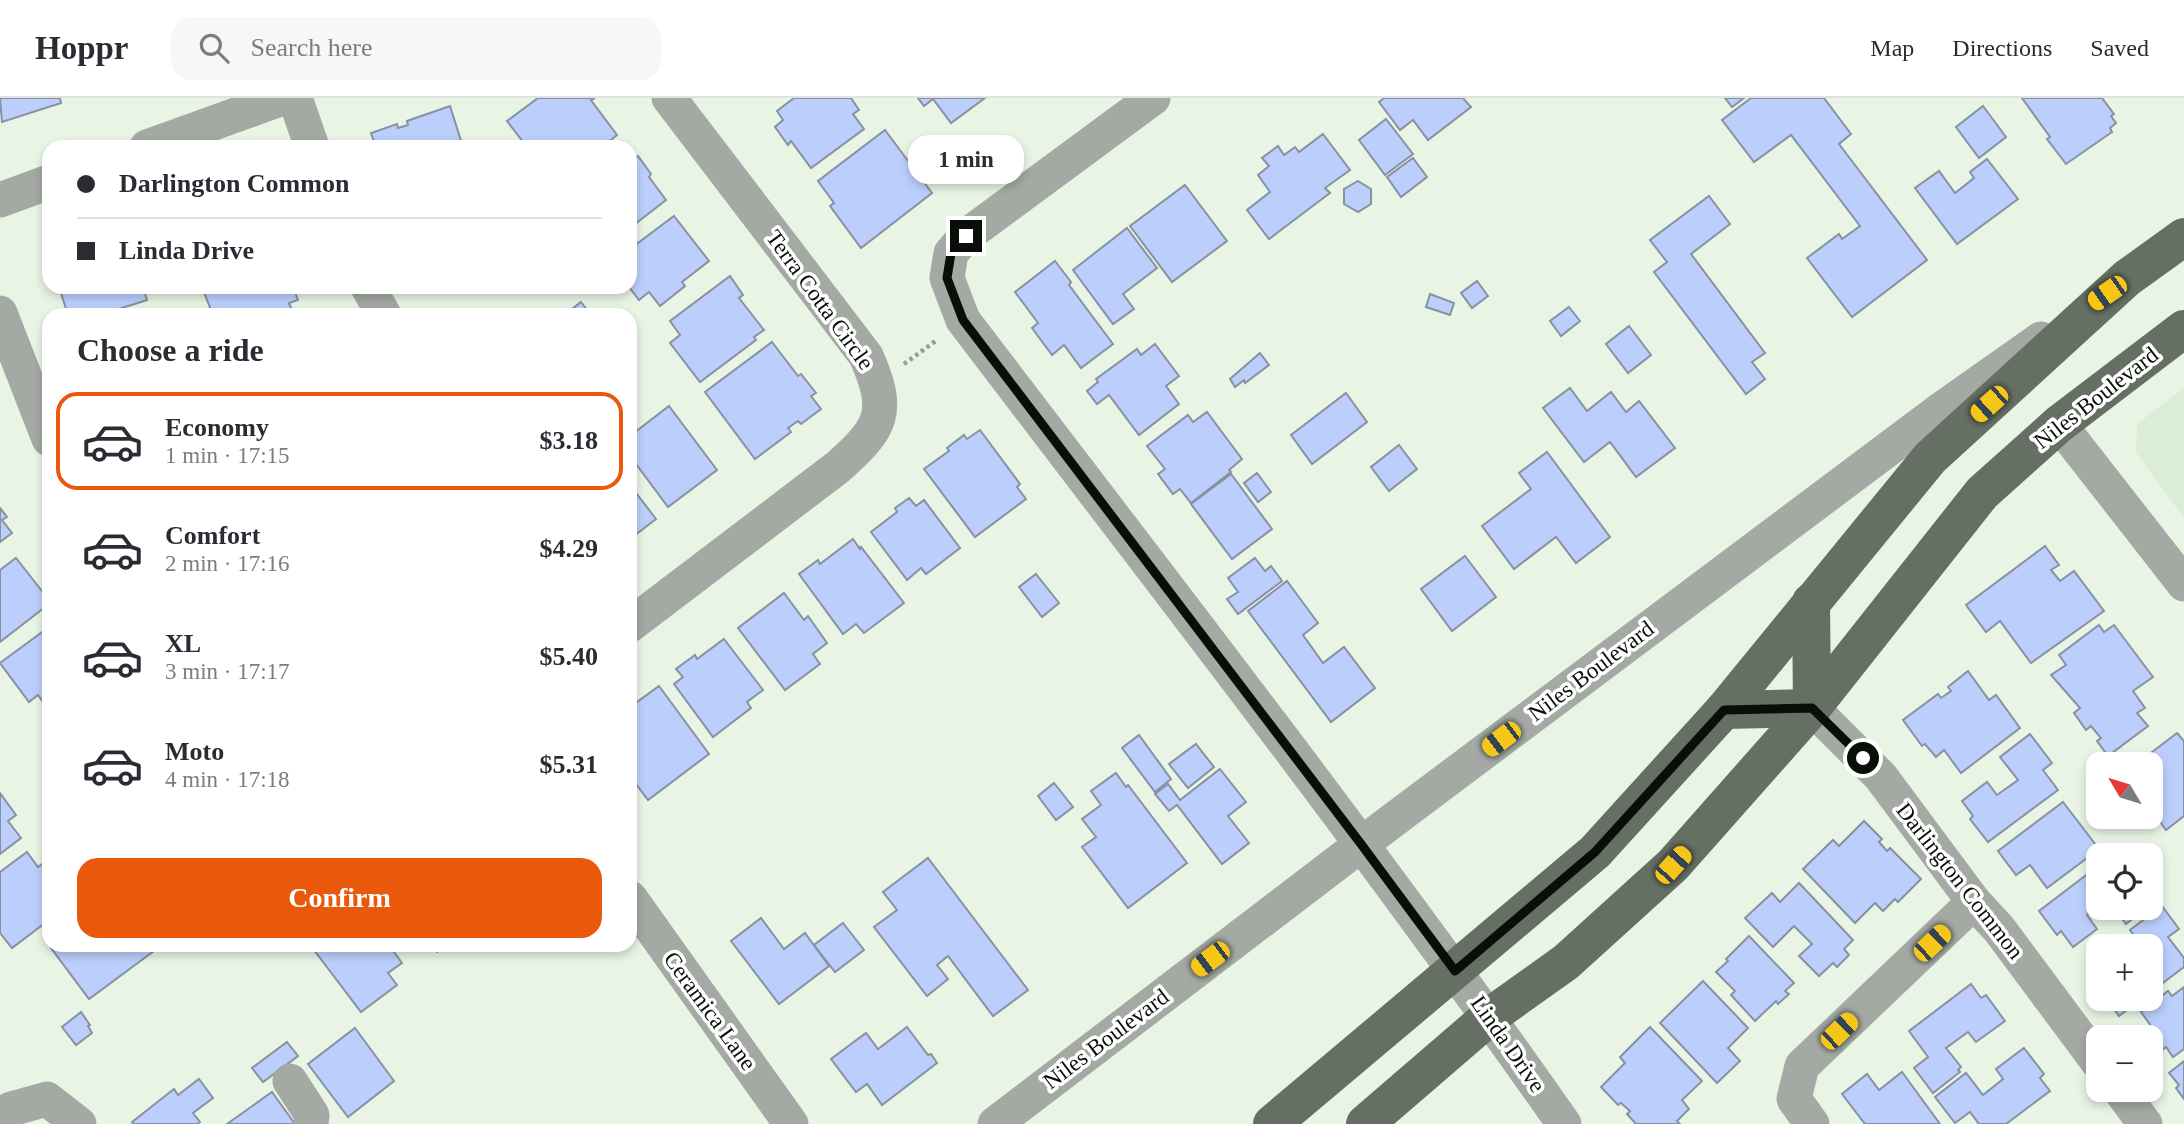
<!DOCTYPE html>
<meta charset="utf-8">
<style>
body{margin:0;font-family:Georgia,serif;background:#f7f7f7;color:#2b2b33;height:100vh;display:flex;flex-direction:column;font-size:26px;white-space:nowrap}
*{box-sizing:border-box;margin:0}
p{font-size:23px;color:#7c7c81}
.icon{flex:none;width:38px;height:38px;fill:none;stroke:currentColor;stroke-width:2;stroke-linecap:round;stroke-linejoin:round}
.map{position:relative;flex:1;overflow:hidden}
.panel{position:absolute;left:42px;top:210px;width:595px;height:644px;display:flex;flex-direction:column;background:#fff;border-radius:21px;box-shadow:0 4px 10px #0003}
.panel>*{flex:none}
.guide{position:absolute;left:42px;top:42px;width:595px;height:154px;border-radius:21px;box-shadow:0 4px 10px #0003;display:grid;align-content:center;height:154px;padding:0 35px;background:#fff}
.needle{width:46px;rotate:308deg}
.fabs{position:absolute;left:2086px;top:654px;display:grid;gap:14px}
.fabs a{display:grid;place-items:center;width:77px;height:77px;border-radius:14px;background:#fff;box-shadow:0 4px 10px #0003;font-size:35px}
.end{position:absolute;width:32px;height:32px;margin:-16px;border:9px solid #090e08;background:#fff;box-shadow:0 0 0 4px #fff}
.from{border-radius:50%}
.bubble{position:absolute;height:49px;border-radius:21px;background:#fff;box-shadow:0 4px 10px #0003;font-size:23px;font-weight:700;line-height:49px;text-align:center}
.car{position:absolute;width:21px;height:42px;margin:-21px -10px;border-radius:9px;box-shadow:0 0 5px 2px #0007;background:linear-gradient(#f5c518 24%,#345 0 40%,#f5c518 0 76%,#345 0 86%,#f5c518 0)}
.guide b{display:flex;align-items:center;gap:24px;height:66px;font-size:26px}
.guide b+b{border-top:2px solid #e1e1e2}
.guide i{width:18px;height:18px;background:#2b2b33}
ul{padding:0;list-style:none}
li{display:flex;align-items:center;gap:21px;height:98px;margin:0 14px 10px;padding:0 21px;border:4px solid transparent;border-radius:21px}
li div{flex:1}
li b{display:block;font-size:26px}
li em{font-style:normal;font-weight:700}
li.current{border-color:#ea580c}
li>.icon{width:63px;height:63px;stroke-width:1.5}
h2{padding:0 35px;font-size:32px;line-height:84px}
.button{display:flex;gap:14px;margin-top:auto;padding:14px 35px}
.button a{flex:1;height:80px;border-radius:21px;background:#ea580c;color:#fff;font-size:28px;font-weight:700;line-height:80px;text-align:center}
header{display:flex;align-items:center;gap:42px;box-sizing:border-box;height:98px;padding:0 35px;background:#fff;border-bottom:2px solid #e1e1e2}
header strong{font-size:33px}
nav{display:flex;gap:38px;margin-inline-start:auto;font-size:24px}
.search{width:490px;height:63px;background:#f7f7f7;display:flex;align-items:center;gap:18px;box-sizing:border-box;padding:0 24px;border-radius:21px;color:#7c7c81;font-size:26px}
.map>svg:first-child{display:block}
</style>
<header>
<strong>Hoppr</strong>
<div class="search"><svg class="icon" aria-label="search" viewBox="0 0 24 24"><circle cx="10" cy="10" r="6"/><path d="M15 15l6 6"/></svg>Search here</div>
<nav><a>Map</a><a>Directions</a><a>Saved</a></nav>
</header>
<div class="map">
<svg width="2184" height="1026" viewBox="0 0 2184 1026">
<rect width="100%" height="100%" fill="#e8f5e5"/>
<path fill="#dbedd6" d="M2184,290V420L2135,353L2138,325Z"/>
<g fill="#bccffc" stroke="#8990a1" stroke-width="2">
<path d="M0,0H60L61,5L2,24Z"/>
<path d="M538,0H595L591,2L617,37L602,49H527L507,23Z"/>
<path d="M794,0H851L859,12L853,16L864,31L811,70L791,43L788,47L775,29L783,22L777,13Z"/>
<path d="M918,0H985L951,25L933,1L924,8Z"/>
<path d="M1384,0H1463L1471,9L1428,42L1413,22L1400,32L1379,4Z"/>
<path d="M1725,0H1744L1732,9Z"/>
<path d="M1751,0H1824L1851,36L1839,46L1927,162L1852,219L1807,160L1839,136L1842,141L1860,128L1791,37L1754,64L1722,22Z"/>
<path d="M2022,0H2102L2114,16L2111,18L2116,25L2110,30L2112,34L2066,66L2047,41L2050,39Z"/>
<path d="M450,8L463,49H376L371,35L397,26L398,30L408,27L407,23Z"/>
<path d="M1983,8L2006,39L1979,60L1956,29Z"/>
<path d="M1386,21L1413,56L1385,77L1359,42Z"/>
<path d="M885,32L932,95L861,150L830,108L834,105L818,83Z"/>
<path d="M1323,36L1350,72L1325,90L1330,95L1269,141L1247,112L1270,94L1258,77L1269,68L1262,60L1278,48L1284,57L1295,49L1299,54Z"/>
<path d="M630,56L634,61L638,58L651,76L649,79L666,102L630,130Z"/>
<path d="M1413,60L1427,79L1401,99L1387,79Z"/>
<path d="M1987,61L2018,101L1957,146L1915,90L1939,73L1955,95L1974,80L1970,74Z"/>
<path d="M1358,83L1371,91V106L1358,114L1344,106V91Z"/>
<path d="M1185,87L1227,143L1172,184L1130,128Z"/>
<path d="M1709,98L1730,126L1691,156L1765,255L1752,264L1765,281L1746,296L1654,174L1667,164L1650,142Z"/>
<path d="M674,118L709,163L682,184L685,188L660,208L649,194L639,202L629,189L630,151Z"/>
<path d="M1127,130L1157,170L1123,196L1134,211L1113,226L1073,172Z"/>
<path d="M1055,163L1071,184L1069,187L1113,246L1081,270L1064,247L1052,257L1032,230L1038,225L1015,194Z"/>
<path d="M730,178L743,197L739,200L764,232L754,239L756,242L700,284L670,245L680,237L670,223Z"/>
<path d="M1477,183L1488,198L1472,210L1461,195Z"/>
<path d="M59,189H143L147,202L100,217H68Z"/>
<path d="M210,189H293L298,202L289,205L294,217H213L203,192Z"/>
<path d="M1430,196L1454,205L1450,217L1426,209Z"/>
<path d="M581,204L591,217H564Z"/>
<path d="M1569,209L1580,223L1561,238L1550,223Z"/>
<path d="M1629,228L1651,257L1628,275L1606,246Z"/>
<path d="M772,244L798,278L801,276L816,295L811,298L821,311L801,326L798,323L788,330L791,334L755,361L705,294Z"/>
<path d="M1155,246L1179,278L1166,288L1179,306L1139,337L1109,297L1097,306L1087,293L1098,284L1096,281L1137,251L1141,257Z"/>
<path d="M1260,255L1269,267L1245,285L1244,282L1235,289L1230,281Z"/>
<path d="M1570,290L1587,313L1611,294L1626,314L1639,303L1675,350L1636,379L1610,344L1584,364L1543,310Z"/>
<path d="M1346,295L1367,324L1312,366L1291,337Z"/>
<path d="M669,308L717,372L668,409L630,358V338Z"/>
<path d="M1207,314L1242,361L1229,372L1231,374L1191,405L1180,391L1173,396L1158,376L1165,371L1147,348L1188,317L1193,324Z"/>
<path d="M980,332L1020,386L1017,389L1026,401L975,439L924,371L949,353L947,350L964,337L967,341Z"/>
<path d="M1399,347L1417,371L1389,393L1371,369Z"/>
<path d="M1547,354L1610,439L1576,465L1556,439L1514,471L1482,428L1531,391L1519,375Z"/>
<path d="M1257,375L1271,394L1258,404L1244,385Z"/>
<path d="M1231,376L1272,431L1232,461L1191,406Z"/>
<path d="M630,387L656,421L630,441Z"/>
<path d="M909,400L916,408L924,402L960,450L926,476L921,470L907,482L871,434L897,414L895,410Z"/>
<path d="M0,410L7,419L2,422L12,435L0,444Z"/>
<path d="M853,441L860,451L861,449L904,505L864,535L856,526L843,536L799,476L818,462L820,466Z"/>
<path d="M2045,448L2059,467L2051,472L2060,483L2074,473L2104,513L2031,565L2000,523L1986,534L1966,507Z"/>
<path d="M1465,458L1496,499L1452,533L1421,491Z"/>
<path d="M16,460L49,502V506L0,544V472Z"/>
<path d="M1255,460L1265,473L1271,468L1282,483L1238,516L1227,501L1238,494L1228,480Z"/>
<path d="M1036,476L1059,505L1042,519L1019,489Z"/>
<path d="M1287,483L1318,525L1303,537L1323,565L1344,549L1375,590L1331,624L1248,513Z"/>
<path d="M784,495L804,522L808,518L827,545L813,556L820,566L785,592L738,530Z"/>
<path d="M2099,527L2104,534L2114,527L2153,579L2133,593L2145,610L2137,615L2148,628L2108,658L2097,643L2101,640L2091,628L2086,632L2074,615L2080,610L2051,577L2066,567L2059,557Z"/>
<path d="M49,529V609L47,610L38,597L29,604L0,565Z"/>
<path d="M724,541L763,592L747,604L751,610L713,639L674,586L683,579L676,571L695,557L697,561Z"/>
<path d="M1968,573L1989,602L1996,597L2020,630L1961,675L1944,652L1936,659L1925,646L1922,648L1903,622L1938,596L1941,600L1951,593L1948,589Z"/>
<path d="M659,588L709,656L648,702L630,678V603L634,600L637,604Z"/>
<path d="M2177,635L2184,643V718L2166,732L2151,711V667H2135Z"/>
<path d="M2030,636L2052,665L2043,672L2058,692L1988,744L1970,721L1973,718L1962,703L1987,684L1997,697L2018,682L2000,659Z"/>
<path d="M1139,637L1171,681L1155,694L1122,650Z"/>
<path d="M1196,646L1214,669L1188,690L1169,666Z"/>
<path d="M1220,671L1246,704L1228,718L1249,745L1222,766L1177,707L1169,713L1155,696L1168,686L1180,702Z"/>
<path d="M1116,675L1126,689L1128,687L1187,765L1128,810L1082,749L1096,739L1082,721L1101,707L1091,693Z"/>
<path d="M1054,685L1073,709L1056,722L1038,698Z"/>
<path d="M0,695L16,717L8,723L21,740L0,756Z"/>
<path d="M2063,704L2099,751L2047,790L2030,767L2016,777L1998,753Z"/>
<path d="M1864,723L1882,741L1879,744L1887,753L1890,750L1921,781L1898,804L1895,801L1883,813L1875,805L1855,825L1803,771L1833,742L1839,748Z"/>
<path d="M27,754L38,769L49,761V822L12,850L0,835V774Z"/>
<path d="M928,760L1028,892L993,918L948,858L937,867L948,881L927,898L874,829L897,812L883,794Z"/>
<path d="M2098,768V809L2087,817L2097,831L2073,849L2061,833L2057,837L2039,813Z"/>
<path d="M1799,785L1853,842L1844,851L1849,857L1837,869L1833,865L1819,878L1799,858L1812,846L1794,828L1773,849L1745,820L1772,795L1780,804Z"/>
<path d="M2162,808L2179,831L2168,839L2184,860V869L2151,894V849H2143L2130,832Z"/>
<path d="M2114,810H2146L2126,826Z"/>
<path d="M761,820L784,851L805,835L829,868L779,906L731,843Z"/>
<path d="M843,825L864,852L835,874L814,847Z"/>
<path d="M1749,838L1794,885L1785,893L1789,896L1778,906L1776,903L1755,923L1731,897L1735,893L1716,874L1728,863L1726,861Z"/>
<path d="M55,847H162L89,901L51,850Z"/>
<path d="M321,847H389L402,865L388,875L397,887L361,914L314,852Z"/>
<path d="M431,847H447L437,854Z"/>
<path d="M1703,883L1748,930L1728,950L1740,963L1717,985L1660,925Z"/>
<path d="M1971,886L1981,900L1986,897L2005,923L1976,944L1968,934L1946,950L1961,969L1958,972L1960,974L1933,995L1914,970L1928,959L1909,933Z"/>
<path d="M2184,889V951L2173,959L2166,949L2162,952L2155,942L2159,939L2141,914L2168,893L2172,898Z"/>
<path d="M2107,901H2141L2119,918Z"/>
<path d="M81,914L90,927L88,928L92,935L76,947L62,929Z"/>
<path d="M907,929L928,957L931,956L937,965L882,1007L867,986L856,994L831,961L866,935L878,951Z"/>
<path d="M1650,929L1702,983L1682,1002L1689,1011L1677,1023L1680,1026H1636L1627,1016L1630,1013L1621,1005L1618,1007L1601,989L1625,965L1620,959Z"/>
<path d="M355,930L394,983L348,1019L308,966Z"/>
<path d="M287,944L298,958L263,984L252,970Z"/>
<path d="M2024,950L2044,976L2040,980L2050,993L2006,1026H1979L1970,1014L1955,1025L1935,999L1966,975L1983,997L2003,981L1996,971Z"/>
<path d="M2184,963V1001L2176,990L2179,987L2169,975Z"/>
<path d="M1902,974L1940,1026H1865L1842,996L1867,976L1879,992Z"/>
<path d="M199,981L213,1000L193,1015L200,1024L197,1026H134L132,1024L174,991L178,997Z"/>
<path d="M272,994L295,1026H227Z"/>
</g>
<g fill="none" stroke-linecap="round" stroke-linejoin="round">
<path stroke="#949e92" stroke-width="4.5" stroke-dasharray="3.5 3.5" stroke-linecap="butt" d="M904,266L937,242"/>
<g stroke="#a4a9a3" stroke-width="35">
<path d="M295,0L312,49"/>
<path d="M1153,0L966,138L951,155L947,180L963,222C1166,489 1372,752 1564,1026"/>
<path d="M147,49L283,0"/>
<path d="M0,102L49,84"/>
<path d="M368,189L384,217"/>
<path d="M0,215L49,341"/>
<path d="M2059,326L2184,486"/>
<path d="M630,527L838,369C882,330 891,314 866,258L669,0"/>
<path d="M1812,610L1881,679L1974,804L1999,831L2098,964"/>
<path d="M630,800L791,1026"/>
<path d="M290,983L312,1017L311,1026"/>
<path d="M2120,992L2145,1026"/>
<path d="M0,1018L11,1011L47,1001L79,1026"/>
<path d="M995,1026L1392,723L1943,310L2041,241"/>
<path d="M1812,1026L1794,1001L1802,968L1974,804"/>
</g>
<g stroke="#656f63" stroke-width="38">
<path d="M1811,504L1812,610"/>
<path d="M1724,612L1812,610"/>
<path d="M1272,1026L1595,754L1724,612L1930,360L2127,180L2184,139"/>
<path d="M1365,1026L1489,919L1566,864L1673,767L1812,610L1982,395L2059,326L2184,231"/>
</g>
</g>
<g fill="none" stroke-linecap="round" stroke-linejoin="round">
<path stroke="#090e08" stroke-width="9" d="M966,138L951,155L947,180L963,222L1361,746L1455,873L1595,754L1724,612L1812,610L1863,660"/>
</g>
<g text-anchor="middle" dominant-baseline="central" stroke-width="7" stroke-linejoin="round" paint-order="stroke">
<g font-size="23" fill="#090e08" stroke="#fff">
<text transform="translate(820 202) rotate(54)">Terra Cotta Circle</text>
<text transform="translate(2096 300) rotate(-38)">Niles Boulevard</text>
<text transform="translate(1591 573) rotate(-37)">Niles Boulevard</text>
<text transform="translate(1960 783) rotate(52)">Darlington Common</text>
<text transform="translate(710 913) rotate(54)">Ceramica Lane</text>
<text transform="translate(1106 941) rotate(-37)">Niles Boulevard</text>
<text transform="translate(1508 946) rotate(55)">Linda Drive</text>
</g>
</g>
</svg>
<div class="fabs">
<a><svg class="needle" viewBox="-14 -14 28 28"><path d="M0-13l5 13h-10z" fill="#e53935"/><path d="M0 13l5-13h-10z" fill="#7c7c81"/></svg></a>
<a><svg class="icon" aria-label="locate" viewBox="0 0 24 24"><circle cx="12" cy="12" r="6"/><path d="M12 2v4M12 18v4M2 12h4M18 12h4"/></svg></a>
<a>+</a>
<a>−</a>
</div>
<i class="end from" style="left:1863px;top:660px"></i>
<i class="end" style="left:966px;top:138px"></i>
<div class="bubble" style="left:908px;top:37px;width:116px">1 min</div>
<i class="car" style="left:2107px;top:195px;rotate:235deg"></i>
<i class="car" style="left:1989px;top:306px;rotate:228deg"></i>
<i class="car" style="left:1501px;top:641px;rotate:233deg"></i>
<i class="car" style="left:1673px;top:767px;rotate:42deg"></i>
<i class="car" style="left:1932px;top:845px;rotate:46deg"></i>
<i class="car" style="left:1210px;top:861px;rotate:233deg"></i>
<i class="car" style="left:1839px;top:933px;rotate:46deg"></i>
<div class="guide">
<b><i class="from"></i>Darlington Common</b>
<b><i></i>Linda Drive</b>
</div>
<section class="panel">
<h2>Choose a ride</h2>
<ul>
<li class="current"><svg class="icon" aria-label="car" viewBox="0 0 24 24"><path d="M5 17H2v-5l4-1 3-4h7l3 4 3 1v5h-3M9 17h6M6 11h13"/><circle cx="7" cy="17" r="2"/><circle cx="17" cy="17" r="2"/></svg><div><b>Economy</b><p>1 min · 17:15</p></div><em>$3.18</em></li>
<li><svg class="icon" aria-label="car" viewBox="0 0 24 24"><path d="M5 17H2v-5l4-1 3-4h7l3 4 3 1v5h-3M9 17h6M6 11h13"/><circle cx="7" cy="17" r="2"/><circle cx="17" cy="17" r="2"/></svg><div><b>Comfort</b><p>2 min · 17:16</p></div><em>$4.29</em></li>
<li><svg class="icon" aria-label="car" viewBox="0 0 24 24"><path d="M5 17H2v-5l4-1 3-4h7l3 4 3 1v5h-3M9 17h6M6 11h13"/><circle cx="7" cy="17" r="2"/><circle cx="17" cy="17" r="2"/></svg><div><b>XL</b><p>3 min · 17:17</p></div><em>$5.40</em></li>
<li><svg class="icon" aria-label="car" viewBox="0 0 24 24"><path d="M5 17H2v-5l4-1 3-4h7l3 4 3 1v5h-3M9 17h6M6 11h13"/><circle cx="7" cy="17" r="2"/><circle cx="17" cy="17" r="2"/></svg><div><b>Moto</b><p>4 min · 17:18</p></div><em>$5.31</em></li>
</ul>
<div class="button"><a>Confirm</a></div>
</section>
</div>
